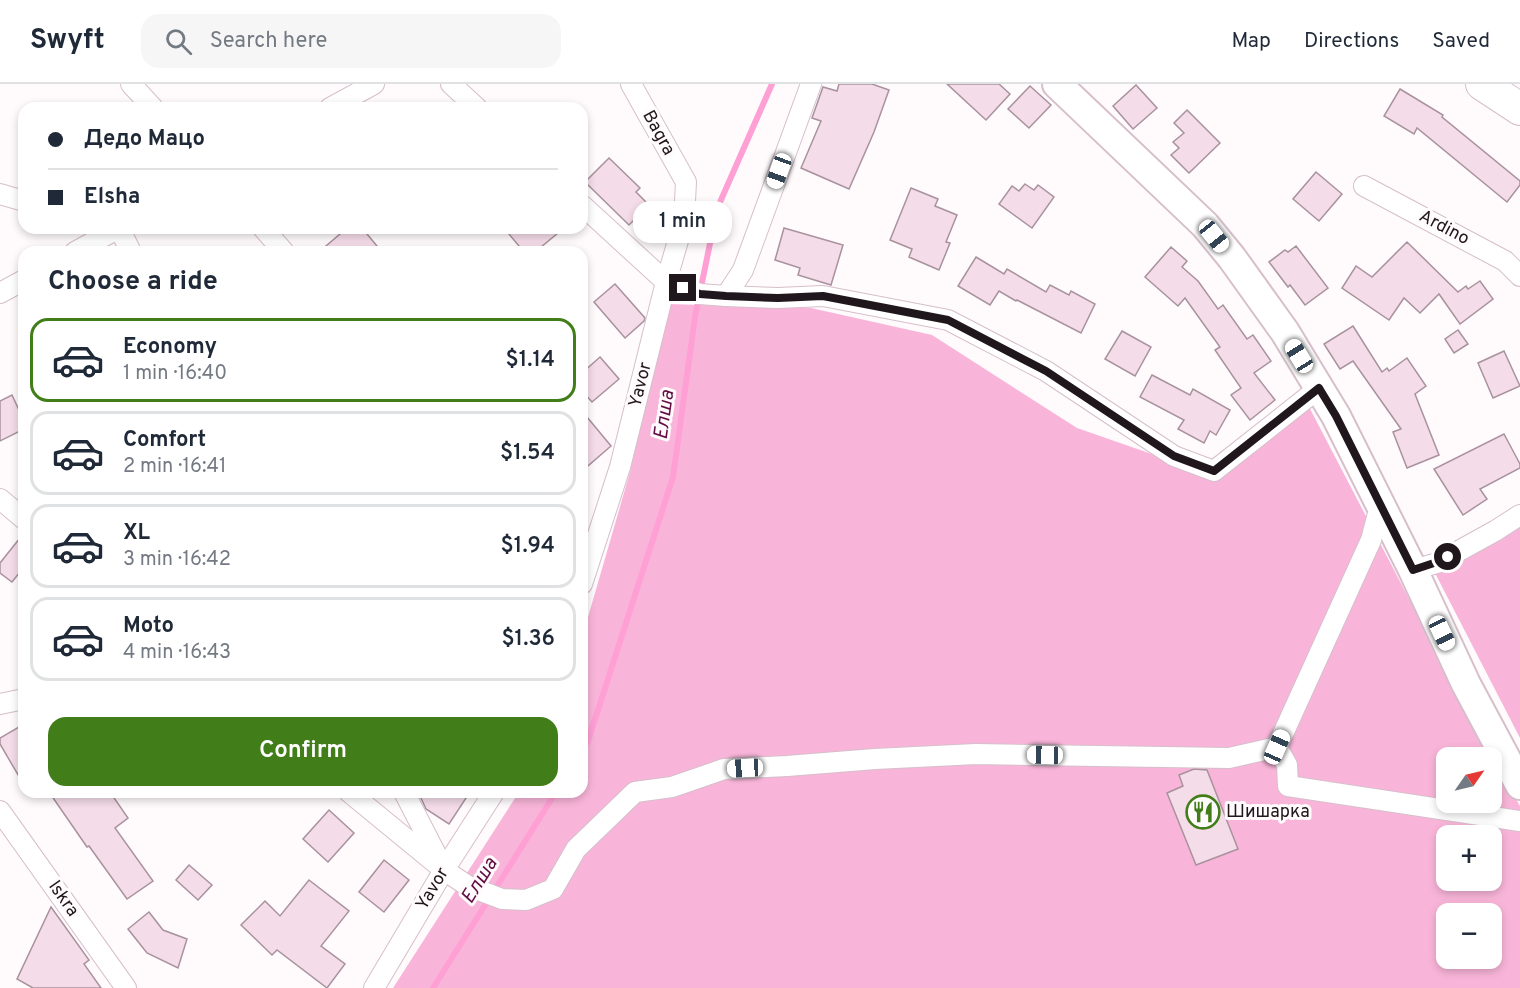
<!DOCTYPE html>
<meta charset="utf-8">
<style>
body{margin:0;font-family:Overpass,sans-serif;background:#f6f6f7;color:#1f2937;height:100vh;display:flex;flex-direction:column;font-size:22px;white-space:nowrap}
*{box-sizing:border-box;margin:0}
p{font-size:20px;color:#747a83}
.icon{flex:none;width:33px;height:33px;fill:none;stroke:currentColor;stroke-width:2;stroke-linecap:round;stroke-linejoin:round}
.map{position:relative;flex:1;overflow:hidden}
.panel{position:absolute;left:18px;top:162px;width:570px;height:552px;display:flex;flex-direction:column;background:#fff;border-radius:18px;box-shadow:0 3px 9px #0003}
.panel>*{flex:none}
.guide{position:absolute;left:18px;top:18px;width:570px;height:132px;border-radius:18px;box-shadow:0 3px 9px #0003;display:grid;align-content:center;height:132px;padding:0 30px;background:#fff}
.needle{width:39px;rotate:56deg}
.buttons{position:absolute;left:1436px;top:663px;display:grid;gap:12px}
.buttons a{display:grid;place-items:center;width:66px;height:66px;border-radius:12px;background:#fff;box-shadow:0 3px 9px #0003;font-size:30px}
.end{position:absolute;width:27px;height:27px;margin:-14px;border:8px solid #20171c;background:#fff;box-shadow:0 0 0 3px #fff}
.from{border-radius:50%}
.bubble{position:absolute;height:42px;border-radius:18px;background:#fff;box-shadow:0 3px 9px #0003;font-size:20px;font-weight:600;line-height:42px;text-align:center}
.car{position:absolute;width:18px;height:36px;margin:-18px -9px;border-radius:8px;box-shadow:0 0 4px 2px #0007;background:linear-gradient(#fff 24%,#345 0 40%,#fff 0 76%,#345 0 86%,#fff 0)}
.guide b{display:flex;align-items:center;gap:21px;height:57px;font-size:22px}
.guide b+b{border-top:2px solid #e0e1e3}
.guide i{width:15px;height:15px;background:#1f2937}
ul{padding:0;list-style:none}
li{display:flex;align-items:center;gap:18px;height:84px;margin:0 12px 9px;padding:0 18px;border:3px solid #e0e1e3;border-radius:18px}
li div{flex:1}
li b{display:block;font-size:22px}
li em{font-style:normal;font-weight:600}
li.on{border-color:#417d18}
li>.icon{width:54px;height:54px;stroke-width:1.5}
h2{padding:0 30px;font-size:27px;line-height:72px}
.action{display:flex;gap:12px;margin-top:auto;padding:12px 30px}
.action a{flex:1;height:69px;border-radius:18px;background:#417d18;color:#fff;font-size:24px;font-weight:600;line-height:69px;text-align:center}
header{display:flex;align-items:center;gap:36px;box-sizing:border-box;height:84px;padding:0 30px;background:#fff;border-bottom:2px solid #e0e1e3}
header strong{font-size:28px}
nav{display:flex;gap:33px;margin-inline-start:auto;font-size:21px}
.search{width:420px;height:54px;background:#f6f6f7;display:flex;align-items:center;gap:15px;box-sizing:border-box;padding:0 21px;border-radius:18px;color:#747a83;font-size:22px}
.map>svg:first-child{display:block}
</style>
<header>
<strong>Swyft</strong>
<div class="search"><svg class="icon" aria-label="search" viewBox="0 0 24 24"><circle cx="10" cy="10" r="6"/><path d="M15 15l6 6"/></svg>Search here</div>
<nav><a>Map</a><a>Directions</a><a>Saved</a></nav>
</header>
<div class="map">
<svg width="1520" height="904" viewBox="0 0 1520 904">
<rect width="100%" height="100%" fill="#fffafc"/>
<g fill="#f9b5d9" fill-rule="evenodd">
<path d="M667,220L811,224L932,251L1077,344L1215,392L1307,319L1491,672L1520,722V904H393L519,708H582V554L630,388ZM1446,674H1491V718H1446ZM1446,752H1491V796H1446ZM1446,830H1491V874H1446Z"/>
<path d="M1520,439V654L1435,489Z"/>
</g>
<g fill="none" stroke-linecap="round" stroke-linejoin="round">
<g stroke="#ffa0d5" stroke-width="6">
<path d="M582,666L588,657L673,393L695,233L717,125L772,0"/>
<path d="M433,904L556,708"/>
</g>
</g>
<g fill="#f4dce8" stroke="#a8929d" stroke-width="1.5">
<path d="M839,0H872L889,6L874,48L849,105L801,84L821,37L812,34L823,3L837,7Z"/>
<path d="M947,0H999L1010,10L986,36Z"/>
<path d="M1136,1L1157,24L1133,45L1113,22Z"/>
<path d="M1030,2L1051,21L1029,44L1008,25Z"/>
<path d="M1400,5L1443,31L1442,33L1520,97V101L1507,118L1417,44L1414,50L1384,32Z"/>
<path d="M1187,26L1220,59L1189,89L1171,71L1179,64L1173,58L1184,49L1174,39Z"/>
<path d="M609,74L640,104L636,108L649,121L629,141L585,98Z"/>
<path d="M1316,88L1342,110L1319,137L1293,115Z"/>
<path d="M1025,100L1034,106L1038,101L1054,113L1032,144L999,120L1012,102L1019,107Z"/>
<path d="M911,104L938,115L935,122L957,131L946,158L950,159L939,186L909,173L912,165L890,156Z"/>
<path d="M347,144H362L382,168H319Z"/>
<path d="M504,144H564L535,168H524Z"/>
<path d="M784,144L843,161L831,201L798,191L800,184L775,176Z"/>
<path d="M1407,158L1458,208L1466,202L1468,205L1480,197L1493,215L1460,240L1439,210L1420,229L1404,214L1389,236L1342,204L1356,182L1372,193Z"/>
<path d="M1296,162L1328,204L1305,221L1290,201L1288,203L1269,178L1285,166L1288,168Z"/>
<path d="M1171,163L1187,177L1182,183L1198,197L1218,225L1223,221L1247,255L1253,251L1271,277L1254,289L1275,316L1250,336L1231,311L1241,304L1215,266L1220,263L1185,214L1178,222L1145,193Z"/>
<path d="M976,173L1004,190L1007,185L1046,208L1050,201L1069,211L1071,207L1095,220L1081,249L1017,216L1016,217L999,207L990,221L958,202Z"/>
<path d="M615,200L645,234L644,237L625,254L594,218Z"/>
<path d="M1353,242L1382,288L1387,284L1389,287L1407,274L1426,302L1415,310L1439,371L1407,384L1393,348L1401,345L1353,277L1340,285L1324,260Z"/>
<path d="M1458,246L1468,260L1454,269L1445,255Z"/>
<path d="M1122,247L1151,263L1135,292L1105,275Z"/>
<path d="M1504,267L1520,302L1493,314L1478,279Z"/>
<path d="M600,273L619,295L592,318L582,307V289Z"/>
<path d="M1152,291L1190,311L1193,305L1230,326L1216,351L1210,347L1204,359L1178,345L1184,336L1140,313Z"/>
<path d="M12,311L24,337V345L0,357V317Z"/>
<path d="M582,327L611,362L582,387Z"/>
<path d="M1504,350L1520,380V384L1480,405L1487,415L1463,431L1434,385Z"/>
<path d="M24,449V483L12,498L0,489V479Z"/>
<path d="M24,640V701L0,660V654Z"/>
<path d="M1194,685L1207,686L1238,765L1196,781L1167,709L1183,702L1179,691Z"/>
<path d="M49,708H110L128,734L115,744L153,797L127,815L89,762L87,763Z"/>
<path d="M424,708H470L449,740L426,725L421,714Z"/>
<path d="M329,726L354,749L328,778L303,755Z"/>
<path d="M384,776L409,796L384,828L359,808Z"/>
<path d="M189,781L212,801L198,816L176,796Z"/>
<path d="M309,796L349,827L321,862L345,880L327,904L277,866L272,871L241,841L265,817L280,832Z"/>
<path d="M51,823L89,876L84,880L101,904H33L17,895Z"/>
<path d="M149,828L163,846L187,855L178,884L147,869L128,845Z"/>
</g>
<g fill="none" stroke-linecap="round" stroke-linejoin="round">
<defs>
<g id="minor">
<path d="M131,0L153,24"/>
<path d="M451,0L477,24"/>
<path d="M330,24L374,0"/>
<path d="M1364,102L1505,177L1520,192"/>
<path d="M0,110L24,117"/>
<path d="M582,121L666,198L700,210L726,212L778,214L823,212L948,236L1046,287L1174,372L1214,387L1319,304"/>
<path d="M119,144L131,168"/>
<path d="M263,144L284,168"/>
<path d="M75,168L119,144"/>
<path d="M0,209L24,196"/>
<path d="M726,212L743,186L811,0"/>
<path d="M0,415L24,435"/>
<path d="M1413,486L1437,479L1495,447L1520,431"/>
<path d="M582,500L620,383L666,198L684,136L686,98L631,0"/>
<path d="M0,620L24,615"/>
<path d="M1277,663L1287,681L1288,702L1520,737"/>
<path d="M1277,663L1371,456L1380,422"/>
<path d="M349,708L444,786L468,802L502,815L526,816L553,805L576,765L635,708L672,703L724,685L787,682L875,675L976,670L1229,674L1277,663"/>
<path d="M404,708L440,778"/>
<path d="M0,727L126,904"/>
<path d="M374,904L444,786L494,708"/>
</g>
<path id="secondary" d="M1057,0L1205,141L1232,174L1285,248L1336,332L1413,486L1466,600L1520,701"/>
<path id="primary" d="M1482,0L1520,25"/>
</defs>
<use href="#minor" stroke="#d6bfcb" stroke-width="22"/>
<use href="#secondary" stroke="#d6bfcb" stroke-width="32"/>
<use href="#primary" stroke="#d6bfcb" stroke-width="34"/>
<use href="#minor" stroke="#fff" stroke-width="20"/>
<use href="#secondary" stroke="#fff" stroke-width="28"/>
<use href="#primary" stroke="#fff" stroke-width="32"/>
</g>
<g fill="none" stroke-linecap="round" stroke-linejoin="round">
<path stroke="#20171c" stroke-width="8" d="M683,204L700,210L726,212L778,214L823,212L948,236L1046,287L1174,372L1214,387L1319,304L1336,332L1413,486L1437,478L1448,473"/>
</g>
<defs>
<symbol id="restaurant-ring" viewBox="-11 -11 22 22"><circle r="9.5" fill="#fffafc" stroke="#417d18" stroke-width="1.5"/><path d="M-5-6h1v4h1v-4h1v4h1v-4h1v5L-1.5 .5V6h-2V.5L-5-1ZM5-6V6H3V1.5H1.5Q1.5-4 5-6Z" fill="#417d18"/></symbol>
</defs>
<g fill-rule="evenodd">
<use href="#restaurant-ring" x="1184" y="709" width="38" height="38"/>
</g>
<g text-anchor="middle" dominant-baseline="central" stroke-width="6" stroke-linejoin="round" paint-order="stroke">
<g font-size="18" fill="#20171c" stroke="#fffafc">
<text transform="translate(658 49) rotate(61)">Bagra</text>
<text transform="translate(1444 144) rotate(28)">Ardino</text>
<text transform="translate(641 301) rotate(-76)">Yavor</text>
<text transform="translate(433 805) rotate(-59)">Yavor</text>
<text transform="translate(63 815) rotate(55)">Iskra</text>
</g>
<g font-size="18" fill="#20171c" stroke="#fffafc" text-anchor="start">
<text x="1226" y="728">Шишарка</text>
</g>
<g font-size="20" font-style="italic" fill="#600d44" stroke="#fffafc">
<text transform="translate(665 331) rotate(-82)">Елша</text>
<text transform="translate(480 797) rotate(-58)">Елша</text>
</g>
</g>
</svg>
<div class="buttons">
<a><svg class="needle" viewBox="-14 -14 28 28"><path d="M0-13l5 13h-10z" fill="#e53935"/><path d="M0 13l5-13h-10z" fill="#747a83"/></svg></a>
<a>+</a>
<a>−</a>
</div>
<i class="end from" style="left:1448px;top:473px"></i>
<i class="end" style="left:683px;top:204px"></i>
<div class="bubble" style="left:633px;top:117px;width:99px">1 min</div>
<i class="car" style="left:779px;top:87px;rotate:200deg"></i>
<i class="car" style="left:1214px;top:152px;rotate:141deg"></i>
<i class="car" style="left:1299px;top:272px;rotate:328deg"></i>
<i class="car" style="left:1442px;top:549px;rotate:155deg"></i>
<i class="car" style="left:1277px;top:663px;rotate:24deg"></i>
<i class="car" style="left:1045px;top:671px;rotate:271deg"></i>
<i class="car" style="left:745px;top:684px;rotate:267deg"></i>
<div class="guide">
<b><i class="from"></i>Дедо Мацо</b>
<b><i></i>Elsha</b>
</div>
<section class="panel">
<h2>Choose a ride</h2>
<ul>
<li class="on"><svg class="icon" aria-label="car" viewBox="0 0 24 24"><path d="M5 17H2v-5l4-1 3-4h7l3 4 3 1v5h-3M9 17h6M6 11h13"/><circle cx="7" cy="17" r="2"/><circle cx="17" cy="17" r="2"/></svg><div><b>Economy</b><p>1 min · 16:40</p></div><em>$1.14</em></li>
<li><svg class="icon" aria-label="car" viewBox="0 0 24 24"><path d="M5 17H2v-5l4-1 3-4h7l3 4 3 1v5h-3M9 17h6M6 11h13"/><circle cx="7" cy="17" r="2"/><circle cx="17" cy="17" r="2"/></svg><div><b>Comfort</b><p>2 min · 16:41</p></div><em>$1.54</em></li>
<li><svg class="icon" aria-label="car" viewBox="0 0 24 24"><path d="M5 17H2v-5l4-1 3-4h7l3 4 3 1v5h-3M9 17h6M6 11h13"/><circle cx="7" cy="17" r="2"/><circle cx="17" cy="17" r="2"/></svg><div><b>XL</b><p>3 min · 16:42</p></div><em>$1.94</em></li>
<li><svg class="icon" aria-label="car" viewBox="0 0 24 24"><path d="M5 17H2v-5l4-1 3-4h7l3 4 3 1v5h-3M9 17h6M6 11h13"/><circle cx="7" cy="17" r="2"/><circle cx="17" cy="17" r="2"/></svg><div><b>Moto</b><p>4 min · 16:43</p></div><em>$1.36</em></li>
</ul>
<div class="action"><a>Confirm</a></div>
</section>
</div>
